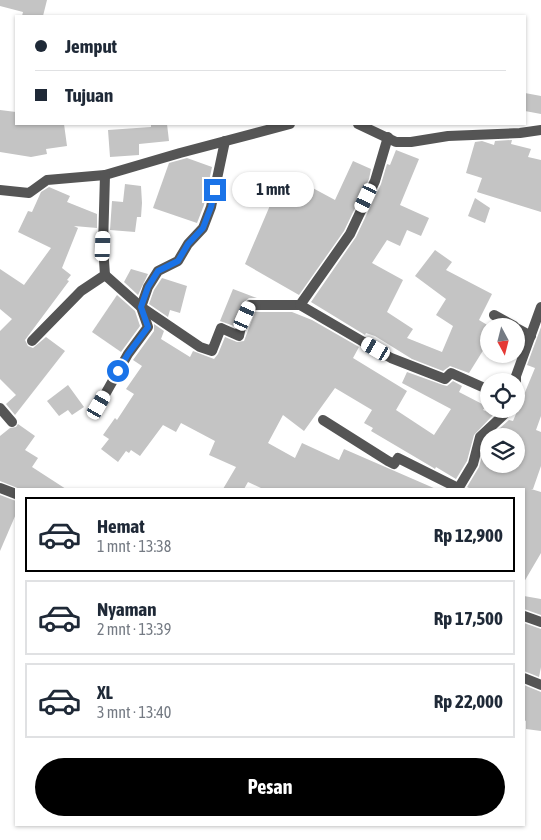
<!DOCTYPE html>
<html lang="id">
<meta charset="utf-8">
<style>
body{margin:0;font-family:"Asap Condensed",sans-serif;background:#f2f2f3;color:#1f2937;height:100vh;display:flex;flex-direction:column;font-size:19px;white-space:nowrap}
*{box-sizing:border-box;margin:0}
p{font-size:16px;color:#747a83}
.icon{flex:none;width:28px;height:28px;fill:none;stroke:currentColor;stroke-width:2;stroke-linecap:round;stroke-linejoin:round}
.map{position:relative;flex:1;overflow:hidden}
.details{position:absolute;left:15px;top:488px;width:510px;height:338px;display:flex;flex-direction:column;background:#fff;border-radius:0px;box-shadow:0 1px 4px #0004}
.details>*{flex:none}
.hud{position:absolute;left:15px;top:15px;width:511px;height:110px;border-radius:0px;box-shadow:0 1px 4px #0004;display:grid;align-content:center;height:110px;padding:0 20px;background:#fff}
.needle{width:32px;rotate:173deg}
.tools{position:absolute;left:480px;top:318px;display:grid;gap:10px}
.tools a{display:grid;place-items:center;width:45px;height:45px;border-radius:50%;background:#fff;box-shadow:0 1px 4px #0004;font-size:25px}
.end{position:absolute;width:22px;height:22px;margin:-11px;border:6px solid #1a73e8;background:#fff;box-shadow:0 0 0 2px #fff}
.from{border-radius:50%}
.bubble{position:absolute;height:35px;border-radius:18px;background:#fff;box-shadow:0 1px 4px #0004;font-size:16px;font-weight:700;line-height:35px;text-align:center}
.car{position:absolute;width:15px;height:30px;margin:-15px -8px;border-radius:6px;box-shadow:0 0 4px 1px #0007;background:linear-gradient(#fff 24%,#345 0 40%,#fff 0 76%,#345 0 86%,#fff 0)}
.hud b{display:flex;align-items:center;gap:18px;height:48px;font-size:19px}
.hud b+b{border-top:1px solid #e0e1e3}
.hud i{width:12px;height:12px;background:#1f2937}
ul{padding:9px 0 0;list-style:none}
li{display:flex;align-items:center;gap:15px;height:75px;margin:0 10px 8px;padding:0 10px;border:2px solid #e0e1e3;border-radius:0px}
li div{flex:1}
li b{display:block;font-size:19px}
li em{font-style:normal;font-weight:700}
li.current{border-color:#000}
li>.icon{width:45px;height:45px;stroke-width:1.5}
.button{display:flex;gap:10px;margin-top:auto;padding:10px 20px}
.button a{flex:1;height:58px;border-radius:30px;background:#000;color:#fff;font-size:20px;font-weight:700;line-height:58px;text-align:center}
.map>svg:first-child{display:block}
</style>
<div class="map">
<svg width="541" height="840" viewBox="0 0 541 840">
<rect width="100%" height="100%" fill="#fff"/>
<g fill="#c4c4c4">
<path d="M0,0H47L43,16H22L23,12L0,6Z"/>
<path d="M525,93L541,96V114L525,111Z"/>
<path d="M0,110L16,112V124H64L67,146L46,149L47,154L31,157L0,152Z"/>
<path d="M151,124H167L169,141L139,144V155L110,157L108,130L151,127Z"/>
<path d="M512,140L511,144L531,149L528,157L541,160V212L477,192L482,178L466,173L475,142L482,141L494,145L495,141Z"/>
<path d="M396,150L419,159L400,205L429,218L421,236L407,230L400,246L387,240L372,263L403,280L387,312L413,329L407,338L442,352L453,326L436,315L446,299L415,276L435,250L452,262L446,270L492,294L479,320L489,326V341L469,373L450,366L443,371L412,359L375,336L366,333L365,335L311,302L356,237L381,184L387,164L390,165Z"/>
<path d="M187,158L212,167L204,205L197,223L153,208L169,163Z"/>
<path d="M353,161L371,169L369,179L344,231L299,295L245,264L271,203L266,200L283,172L335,200Z"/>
<path d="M125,184L141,186L142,203L141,217H137L135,232L110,230L112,201L123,202Z"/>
<path d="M49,187L70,196L67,202L97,214V228L74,226L78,228L62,268L71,275L67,280L69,281L25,340L28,346L33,348L46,337L65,351L15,415L6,404L16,395L0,379V331L12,319L0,309V269L24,285L51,248L18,232L28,211L32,212L41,192Z"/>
<path d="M475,198L490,208L485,223L468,216Z"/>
<path d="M131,269L148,274L138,295L124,282Z"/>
<path d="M162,278L187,286L180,313L170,310L168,317L149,304L154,290Z"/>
<path d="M233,289L257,298H249L244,302L234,326L220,321Z"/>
<path d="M117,295L135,311L140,326L121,352L92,332Z"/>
<path d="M255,312H292L312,320L359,347L353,358L407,391L396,410L434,435L451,409L402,383L407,372L443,385L447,386L453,381L462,386L459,392L486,406L483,410L494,414L474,435L467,461L456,479L436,467L435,469L432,467L371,431L373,428L364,423L372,410L335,388L304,431L283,415L268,443L295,458L302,443L339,460L344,449L436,489H263L248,482L244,489H223L236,467L209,455L215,441L181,423L176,432L163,425L140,456L131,450L129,453L126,451L118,462L101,449L109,439L103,435L115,418L117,420L134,394L126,389L142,366L133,360L154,331V324L164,331L161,339L190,357L193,351L214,359L218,354L225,337L237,342L244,341Z"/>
<path d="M541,327V416L536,430L541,432V466L533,489H531L541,492V553L524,582V489H471L467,487L479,467L486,441L489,438V464H516V436H491L509,420L513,421L518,409L522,406L523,397L535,368L527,365Z"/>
<path d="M68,385L84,407L72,415L68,410L59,416L47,401Z"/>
<path d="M18,424L35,436L25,450L38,458L32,467L66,489H20L0,481V436L10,428L16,427Z"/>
<path d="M0,495L16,501V514L0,551Z"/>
<path d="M524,596L541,599V615L524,609Z"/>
<path d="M524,623L541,629V667L539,677L524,671Z"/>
<path d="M524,685L541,692V731L526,729V721L524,720Z"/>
</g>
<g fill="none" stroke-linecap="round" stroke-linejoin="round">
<g stroke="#555" stroke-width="10">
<path d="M358,124L396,142H411L448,136L520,133L541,130"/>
<path d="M0,190L29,193L47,180L105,175L180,153L290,124"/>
<path d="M105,275L141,307L200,347L212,351L221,328L239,336L241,327L250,305H300L350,234L375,181L388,137"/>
<path d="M300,305L391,358L445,379L451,373L489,390"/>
<path d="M494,315L514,326"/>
<path d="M516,328L531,336"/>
<path d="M32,341L81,291L105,275L103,246L105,175"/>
<path d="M516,403V376L541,307"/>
<path d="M99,405L128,354L148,327L141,307L148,287L158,271L178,261L188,244L203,228L211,207L225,141"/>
<path d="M0,408L12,422"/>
<path d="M323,420L388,461L394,464L398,458L458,488"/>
<path d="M0,488L16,494"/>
<path d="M458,489L473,464L480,437L510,409"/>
<path d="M524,616L541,622"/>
<path d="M524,678L541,685"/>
</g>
</g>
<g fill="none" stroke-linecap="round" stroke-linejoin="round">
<path stroke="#1a73e8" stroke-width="6" d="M118,371L128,354L148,327L141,307L148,287L158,271L178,261L188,244L203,228L211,207L215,190"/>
</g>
</svg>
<div class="tools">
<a><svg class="needle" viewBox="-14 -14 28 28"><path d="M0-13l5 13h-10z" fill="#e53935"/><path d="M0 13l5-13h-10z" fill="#747a83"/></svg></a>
<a><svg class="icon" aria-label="locate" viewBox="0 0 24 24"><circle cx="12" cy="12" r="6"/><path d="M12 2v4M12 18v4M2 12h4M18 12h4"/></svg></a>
<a><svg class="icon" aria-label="layers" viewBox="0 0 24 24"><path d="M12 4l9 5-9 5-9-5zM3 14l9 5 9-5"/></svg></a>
</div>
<i class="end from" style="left:118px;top:371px"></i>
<i class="end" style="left:215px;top:190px"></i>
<div class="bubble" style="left:232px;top:172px;width:82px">1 mnt</div>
<i class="car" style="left:366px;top:198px;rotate:205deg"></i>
<i class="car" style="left:103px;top:246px;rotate:2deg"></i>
<i class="car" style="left:245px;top:316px;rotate:24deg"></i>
<i class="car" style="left:376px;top:349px;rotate:300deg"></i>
<i class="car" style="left:99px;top:405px;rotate:30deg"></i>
<div class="hud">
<b><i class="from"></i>Jemput</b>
<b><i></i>Tujuan</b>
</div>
<section class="details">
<ul>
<li class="current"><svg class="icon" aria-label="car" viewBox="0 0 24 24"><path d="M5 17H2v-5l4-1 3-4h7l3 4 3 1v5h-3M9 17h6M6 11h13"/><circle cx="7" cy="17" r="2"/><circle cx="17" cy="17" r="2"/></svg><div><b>Hemat</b><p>1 mnt · 13:38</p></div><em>Rp 12,900</em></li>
<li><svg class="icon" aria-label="car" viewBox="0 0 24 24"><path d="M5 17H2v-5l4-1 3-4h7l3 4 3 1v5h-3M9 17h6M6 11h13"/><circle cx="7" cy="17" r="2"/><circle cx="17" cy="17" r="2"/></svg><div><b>Nyaman</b><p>2 mnt · 13:39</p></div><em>Rp 17,500</em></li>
<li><svg class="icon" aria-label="car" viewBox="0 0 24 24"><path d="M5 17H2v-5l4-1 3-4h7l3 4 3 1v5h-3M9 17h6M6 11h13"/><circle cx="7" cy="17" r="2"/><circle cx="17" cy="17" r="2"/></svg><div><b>XL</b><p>3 mnt · 13:40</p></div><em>Rp 22,000</em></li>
</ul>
<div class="button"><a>Pesan</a></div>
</section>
</div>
